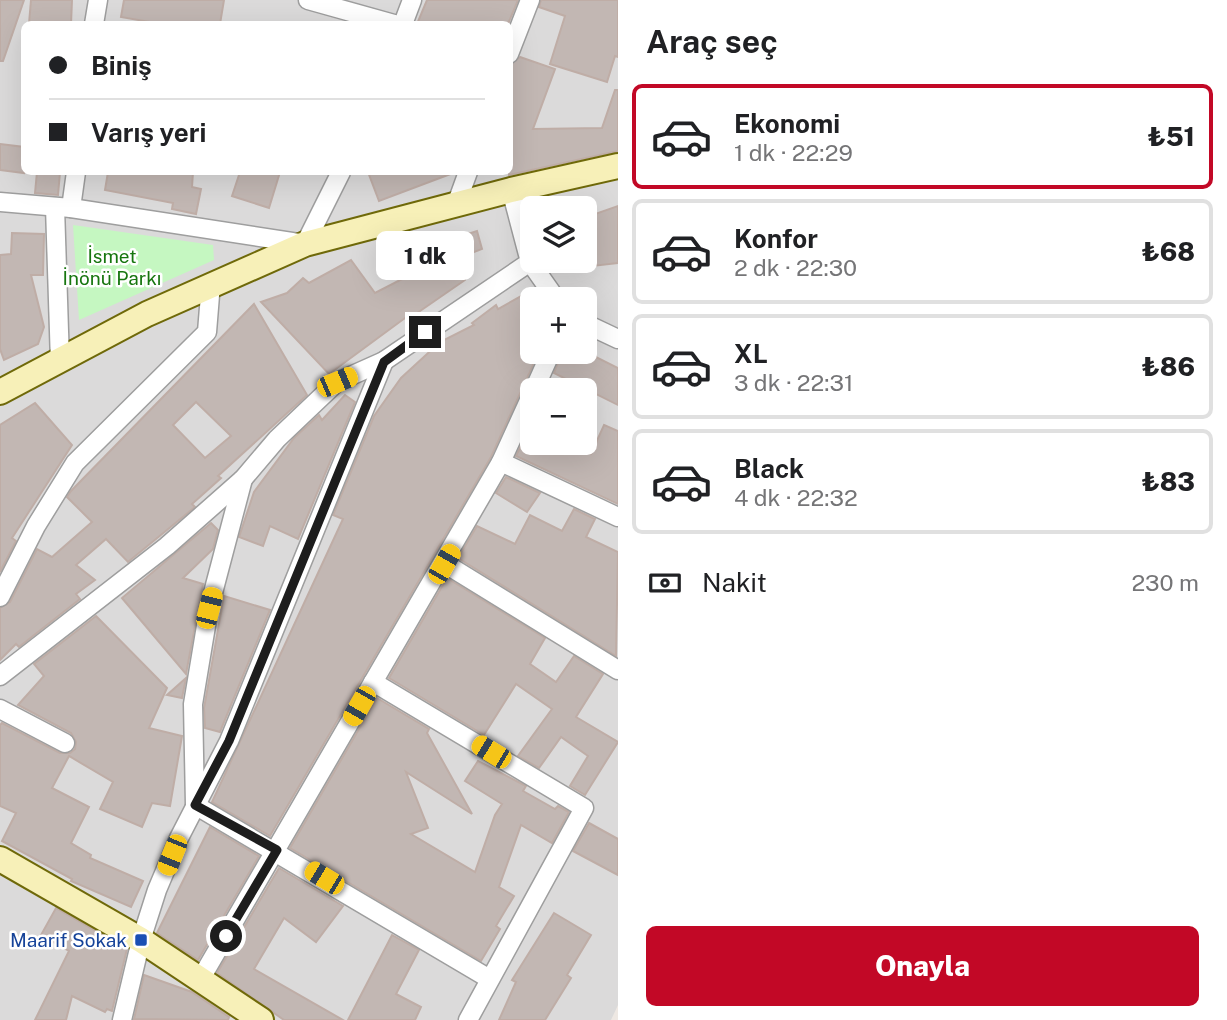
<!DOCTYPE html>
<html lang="tr">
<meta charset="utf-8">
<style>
body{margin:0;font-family:"Public Sans",sans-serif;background:#f2f2f2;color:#202124;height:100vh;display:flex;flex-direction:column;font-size:26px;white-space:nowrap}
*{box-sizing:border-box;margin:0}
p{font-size:23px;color:#757577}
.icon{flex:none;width:38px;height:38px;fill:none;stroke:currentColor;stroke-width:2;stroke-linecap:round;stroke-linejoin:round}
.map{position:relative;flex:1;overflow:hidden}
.panel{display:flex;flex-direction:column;background:#fff;width:609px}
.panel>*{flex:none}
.top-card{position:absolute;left:21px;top:21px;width:492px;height:154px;border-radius:10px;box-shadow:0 7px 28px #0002;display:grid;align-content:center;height:154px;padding:0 28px;background:#fff}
.controls{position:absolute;left:520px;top:196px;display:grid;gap:14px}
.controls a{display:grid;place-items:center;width:77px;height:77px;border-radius:10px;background:#fff;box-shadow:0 7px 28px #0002;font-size:35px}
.end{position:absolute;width:32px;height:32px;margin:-16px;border:9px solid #1d1d1d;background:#fff;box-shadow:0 0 0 4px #fff}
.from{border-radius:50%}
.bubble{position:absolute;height:49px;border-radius:10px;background:#fff;box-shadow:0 7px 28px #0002;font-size:23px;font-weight:800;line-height:49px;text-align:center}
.car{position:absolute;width:21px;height:42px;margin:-21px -10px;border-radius:9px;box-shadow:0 0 5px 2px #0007;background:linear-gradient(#f5c518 24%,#345 0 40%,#f5c518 0 76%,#345 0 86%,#f5c518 0)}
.top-card b{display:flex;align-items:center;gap:24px;height:66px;font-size:26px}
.top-card b+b{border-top:2px solid #e0e0e0}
.top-card i{width:18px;height:18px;background:#202124}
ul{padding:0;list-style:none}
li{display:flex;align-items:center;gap:21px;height:105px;margin:0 14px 10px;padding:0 14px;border:4px solid #e0e0e0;border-radius:10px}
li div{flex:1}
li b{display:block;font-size:26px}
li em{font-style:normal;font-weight:800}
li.active{border-color:#c20826}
li>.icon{width:63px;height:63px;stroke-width:1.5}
h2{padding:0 28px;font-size:32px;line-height:84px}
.pay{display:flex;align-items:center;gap:18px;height:77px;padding:0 28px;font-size:26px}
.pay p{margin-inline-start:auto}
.primary-button{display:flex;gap:14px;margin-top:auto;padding:14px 28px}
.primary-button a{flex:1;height:80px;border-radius:10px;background:#c20826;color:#fff;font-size:28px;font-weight:800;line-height:80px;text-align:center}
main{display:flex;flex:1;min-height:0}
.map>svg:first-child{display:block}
</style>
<main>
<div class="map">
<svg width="618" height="1020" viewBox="0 0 618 1020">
<rect width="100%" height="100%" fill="#eee8e3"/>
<path fill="#dbdada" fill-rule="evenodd" d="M0,0H618V1005L611,1020H0ZM24,24H509V172H24ZM532,208H584V261H532ZM532,299H584V352H532ZM532,390H584V443H532Z"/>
<path fill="#c5f7c1" d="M73,225L213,245L214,260L79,320Z"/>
<g fill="#c2b7b3" stroke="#bfada6" stroke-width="2" fill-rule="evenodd">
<path d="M0,0H24L3,61H0Z"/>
<path d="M31,0H72L71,24H29Z"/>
<path d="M124,0H224L220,24H161L121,17Z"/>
<path d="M427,0H518L508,24H417Z"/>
<path d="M541,0H618V57L615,56L607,82L550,64L565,16L539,7Z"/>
<path d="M520,57L555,69L533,129L602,128L615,90H618V151L509,175V65Z"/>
<path d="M0,144L24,147V173L0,170Z"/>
<path d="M37,172H60L58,195L35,193Z"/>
<path d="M108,172H193L192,187L201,189L196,214L172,209L173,203L105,190Z"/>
<path d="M240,172H280L269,208L232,196Z"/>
<path d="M368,172H452L453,173L379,201Z"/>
<path d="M618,206V263L584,267V218Z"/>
<path d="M477,231L482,249L456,259L465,280L407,320L405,318L329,374L261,302L287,293L303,278L309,283L351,260L375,293L410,275L399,256Z"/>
<path d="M12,233L44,234L43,275H31L44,327L38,344L4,360L0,349V255L11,254Z"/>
<path d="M532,290V352H539L491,457L270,836L212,802L343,519L333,515L374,416L401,378L440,342L474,325L472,323L496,305L498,309Z"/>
<path d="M254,304L307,395L218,476L221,478L192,504L195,507L128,562L106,539L76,565L95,580L76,594L80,599L19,647L16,644L0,660V608L10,602L37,549L52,557L92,522L67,497L71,491ZM196,402L231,436L205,458L173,425Z"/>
<path d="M562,352H586L618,368V405L554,373Z"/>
<path d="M345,395L355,402L298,539L270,526L263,546L239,537L254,492L294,438L319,415L322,420Z"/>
<path d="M35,403L72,445L12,538L16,541L0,572V425Z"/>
<path d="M604,425L618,431V504L516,456L530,427L532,443H565L591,454Z"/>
<path d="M506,477L540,493L527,512L496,493Z"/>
<path d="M574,509L595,519L586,537L618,552L616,656L458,558L477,526L515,544L530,515L562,531Z"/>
<path d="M211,523L218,530L213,549L183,578L203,584L186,674L122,598Z"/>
<path d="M447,578L545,638L530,664L556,682L574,656L603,674L576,717L618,742L585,795L570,786L588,756L561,737L539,768L518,756L552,709L516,684L484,735L389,678Z"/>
<path d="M224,596L270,610L220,732L205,728L204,708Z"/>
<path d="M96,616L167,688L149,728L182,736L170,806L152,803L142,827L100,809L113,782L69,756L52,788L89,807L71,843L91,855L90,858L143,881L131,907L71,881L72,879L2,841L16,813L0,806V725L2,723L60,753H70L75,749L76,742L71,733L18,705L44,676L34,664Z"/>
<path d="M186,678L182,698L167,695Z"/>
<path d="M377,698L429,729L427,733L472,814L406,772L428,828L411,834L475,872L495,815L502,804L465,781L478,761L526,786L523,791L555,809L558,806L569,812L552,843L521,825L499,887L514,896L496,926L500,929L481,961L290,848Z"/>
<path d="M589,823L618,839V875L573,851Z"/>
<path d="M210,827L259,856L198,960L157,933Z"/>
<path d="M279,868L343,906L316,942L284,918L254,969L343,1020H284L217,973Z"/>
<path d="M56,908L127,949L112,1011L107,1009L105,1012L72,996L66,1020H35L69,951L41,935Z"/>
<path d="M554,913L591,935L567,975L571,978L545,1020H499L516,982L512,980Z"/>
<path d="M392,935L419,950L396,994L421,1007L415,1020H348Z"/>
<path d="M144,975L192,992L229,1017L228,1020L134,1019Z"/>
</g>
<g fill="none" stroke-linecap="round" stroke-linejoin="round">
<defs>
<g id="street">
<path d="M308,0L394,24"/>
<path d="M94,24L98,0"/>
<path d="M403,24L412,0"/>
<path d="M509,54L530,0"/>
<path d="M0,202L71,208L305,244L341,172"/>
<path d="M456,205L468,172"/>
<path d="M55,207L60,362"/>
<path d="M71,208L76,172"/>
<path d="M530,262L556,299"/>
<path d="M584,323L618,339"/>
<path d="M534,390L551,352"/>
<path d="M501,462L618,517"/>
<path d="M243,479L209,608L193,704L195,805L488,978"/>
<path d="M444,563L618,670"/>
<path d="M0,597L36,526L75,463L207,332L211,283"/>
<path d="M0,676L167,546L243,479L277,439L337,382L384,361L530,262L511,190"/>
<path d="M373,682L584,808L468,1020"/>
<path d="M0,709L65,743"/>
<path d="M200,980L501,462L532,394"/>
<path d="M122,1020L141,940L157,890L179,838L229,741L384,361"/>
</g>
<g id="secondary">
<path d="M0,392L147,314L305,244L511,190L618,166"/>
<path d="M0,859L141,940L261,1020"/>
</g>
</defs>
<use href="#street" stroke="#9e9e9e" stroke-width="21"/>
<use href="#secondary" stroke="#6f6909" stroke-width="28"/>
<use href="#street" stroke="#fff" stroke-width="18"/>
<use href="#secondary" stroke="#f7f0b8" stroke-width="24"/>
</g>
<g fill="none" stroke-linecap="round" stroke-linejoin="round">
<path stroke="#1d1d1d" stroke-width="9" d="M226,936L277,850L195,805L229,741L384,362L425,332"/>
</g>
<rect fill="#1a4fb4" stroke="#fff" stroke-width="2.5" x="134" y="933" width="14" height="14" rx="3.5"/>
<g text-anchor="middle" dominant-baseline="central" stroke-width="5" stroke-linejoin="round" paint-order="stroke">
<g font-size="19" fill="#17760f" stroke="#fff">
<text x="112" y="256">İsmet<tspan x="112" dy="22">İnönü Parkı</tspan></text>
</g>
<g font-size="19" fill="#164399" stroke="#fff" text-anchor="end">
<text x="127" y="940">Maarif Sokak</text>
</g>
</g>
</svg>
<div class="controls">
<a><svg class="icon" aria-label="layers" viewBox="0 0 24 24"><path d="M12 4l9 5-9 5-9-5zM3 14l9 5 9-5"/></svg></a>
<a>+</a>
<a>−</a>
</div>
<i class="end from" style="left:226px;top:936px"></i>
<i class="end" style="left:425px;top:332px"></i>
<div class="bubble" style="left:376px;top:231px;width:98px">1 dk</div>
<i class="car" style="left:337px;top:382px;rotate:67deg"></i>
<i class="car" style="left:444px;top:564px;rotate:30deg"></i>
<i class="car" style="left:209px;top:608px;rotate:14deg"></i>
<i class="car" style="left:359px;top:706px;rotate:210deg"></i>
<i class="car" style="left:491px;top:752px;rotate:301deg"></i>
<i class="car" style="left:172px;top:855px;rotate:202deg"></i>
<i class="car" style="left:324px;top:878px;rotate:301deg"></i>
<div class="top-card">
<b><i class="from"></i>Biniş</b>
<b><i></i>Varış yeri</b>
</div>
</div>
<section class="panel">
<h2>Araç seç</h2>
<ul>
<li class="active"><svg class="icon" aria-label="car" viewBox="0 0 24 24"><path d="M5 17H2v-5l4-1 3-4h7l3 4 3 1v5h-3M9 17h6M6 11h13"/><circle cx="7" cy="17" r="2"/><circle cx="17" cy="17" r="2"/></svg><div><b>Ekonomi</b><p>1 dk · 22:29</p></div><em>₺51</em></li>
<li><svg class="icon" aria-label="car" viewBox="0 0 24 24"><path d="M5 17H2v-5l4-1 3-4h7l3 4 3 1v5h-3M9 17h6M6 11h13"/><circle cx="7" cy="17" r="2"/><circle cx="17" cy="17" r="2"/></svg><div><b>Konfor</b><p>2 dk · 22:30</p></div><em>₺68</em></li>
<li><svg class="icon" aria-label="car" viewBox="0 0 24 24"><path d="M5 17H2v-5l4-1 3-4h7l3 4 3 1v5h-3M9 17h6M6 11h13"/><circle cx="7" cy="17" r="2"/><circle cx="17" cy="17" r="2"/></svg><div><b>XL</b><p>3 dk · 22:31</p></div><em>₺86</em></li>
<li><svg class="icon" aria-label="car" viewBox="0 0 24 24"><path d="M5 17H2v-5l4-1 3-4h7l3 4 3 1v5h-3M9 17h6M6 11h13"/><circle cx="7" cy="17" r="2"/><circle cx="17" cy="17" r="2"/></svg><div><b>Black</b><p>4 dk · 22:32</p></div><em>₺83</em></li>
</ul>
<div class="pay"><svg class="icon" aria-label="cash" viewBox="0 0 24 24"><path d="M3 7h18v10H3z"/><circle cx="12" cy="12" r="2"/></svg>Nakit<p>230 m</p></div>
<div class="primary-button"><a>Onayla</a></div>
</section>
</main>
